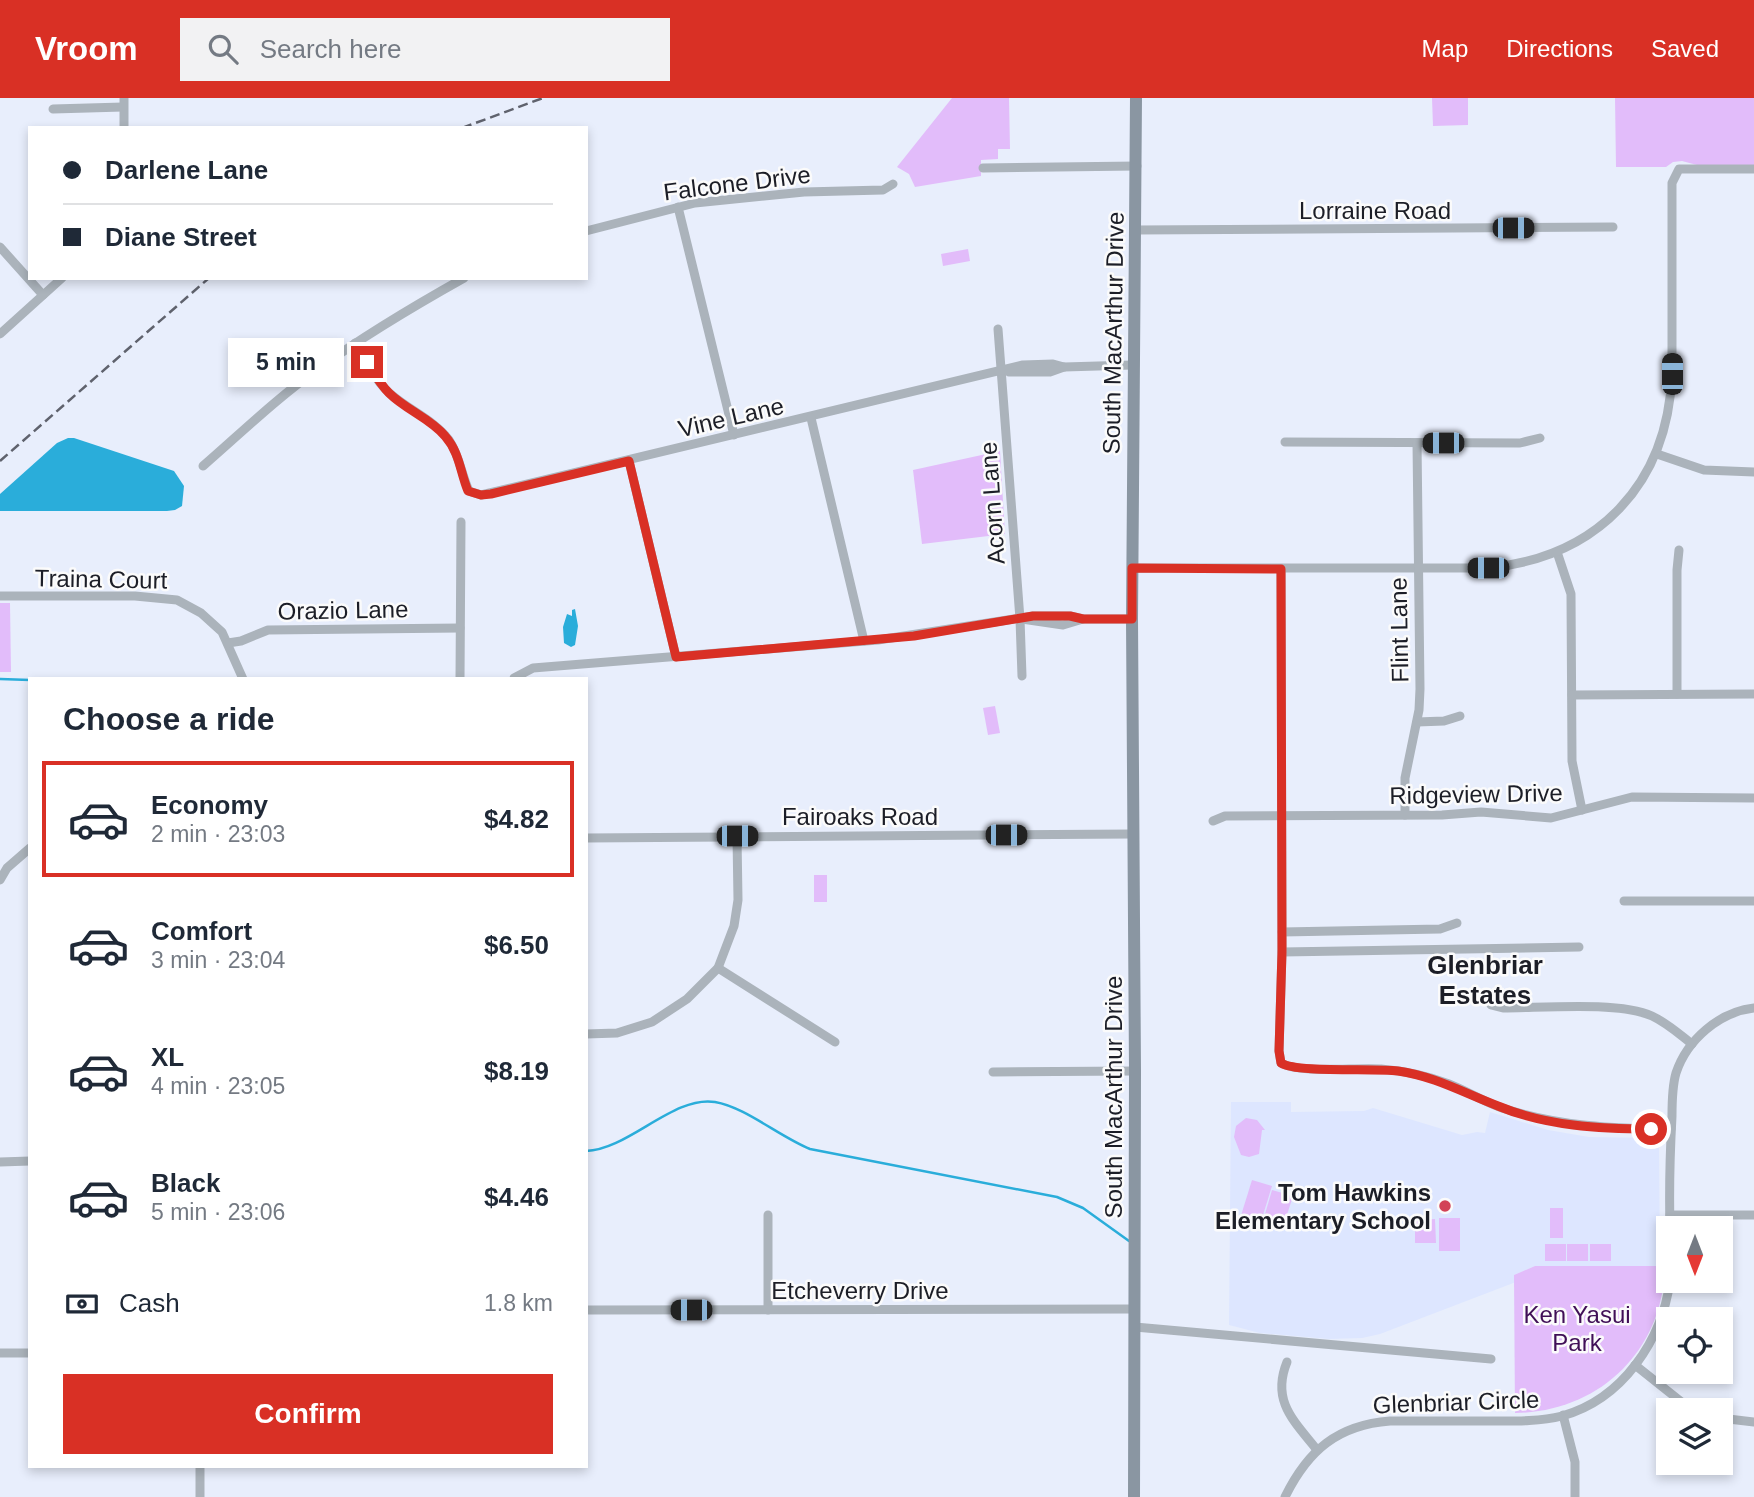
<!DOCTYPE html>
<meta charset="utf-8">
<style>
body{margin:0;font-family:Arial,sans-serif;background:#f2f2f3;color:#1f2937;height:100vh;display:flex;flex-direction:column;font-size:26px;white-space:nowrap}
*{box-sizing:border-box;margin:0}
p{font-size:23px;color:#747a83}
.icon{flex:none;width:38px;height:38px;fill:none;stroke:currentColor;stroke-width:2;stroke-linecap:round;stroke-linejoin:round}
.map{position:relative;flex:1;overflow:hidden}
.drawer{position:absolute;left:28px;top:579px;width:560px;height:791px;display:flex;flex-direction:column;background:#fff;border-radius:0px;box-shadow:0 4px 10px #0003}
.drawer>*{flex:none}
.hud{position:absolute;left:28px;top:28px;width:560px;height:154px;border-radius:0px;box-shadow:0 4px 10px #0003;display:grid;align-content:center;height:154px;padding:0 35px;background:#fff}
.needle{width:46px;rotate:180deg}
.fabs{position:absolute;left:1656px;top:1118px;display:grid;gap:14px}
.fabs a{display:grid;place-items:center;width:77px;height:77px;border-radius:0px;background:#fff;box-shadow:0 4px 10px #0003;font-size:35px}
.end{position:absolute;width:32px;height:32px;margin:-16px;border:9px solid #d93025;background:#fff;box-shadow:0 0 0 4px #fff}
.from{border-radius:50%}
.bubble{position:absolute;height:49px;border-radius:0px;background:#fff;box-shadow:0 4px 10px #0003;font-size:23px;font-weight:700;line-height:49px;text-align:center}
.car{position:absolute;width:21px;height:42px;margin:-21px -10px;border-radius:9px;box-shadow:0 0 5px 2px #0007;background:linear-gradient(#222 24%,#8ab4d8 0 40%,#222 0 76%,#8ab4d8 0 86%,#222 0)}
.hud b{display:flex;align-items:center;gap:24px;height:66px;font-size:26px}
.hud b+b{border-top:2px solid #e0e1e3}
.hud i{width:18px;height:18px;background:#1f2937}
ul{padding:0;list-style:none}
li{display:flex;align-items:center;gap:21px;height:116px;margin:0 14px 10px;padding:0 21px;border:4px solid transparent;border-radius:0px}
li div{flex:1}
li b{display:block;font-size:26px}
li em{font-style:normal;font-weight:700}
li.selected{border-color:#d93025}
li>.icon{width:63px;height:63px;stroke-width:1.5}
h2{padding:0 35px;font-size:32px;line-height:84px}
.pay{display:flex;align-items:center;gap:18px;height:77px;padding:0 35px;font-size:26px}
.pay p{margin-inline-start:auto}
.primary-button{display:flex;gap:14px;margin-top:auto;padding:14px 35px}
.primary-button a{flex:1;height:80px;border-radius:0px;background:#d93025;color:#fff;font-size:28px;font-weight:700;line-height:80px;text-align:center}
header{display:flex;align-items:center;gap:42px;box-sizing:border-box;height:98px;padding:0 35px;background:#d93025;color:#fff}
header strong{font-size:33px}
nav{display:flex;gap:38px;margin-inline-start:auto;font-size:24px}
.search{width:490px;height:63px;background:#f2f2f3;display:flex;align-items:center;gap:18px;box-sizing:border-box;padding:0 24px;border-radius:0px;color:#747a83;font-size:26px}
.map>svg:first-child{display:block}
</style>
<header>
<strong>Vroom</strong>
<div class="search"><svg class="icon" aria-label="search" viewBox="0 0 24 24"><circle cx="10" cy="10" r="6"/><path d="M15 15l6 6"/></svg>Search here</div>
<nav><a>Map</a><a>Directions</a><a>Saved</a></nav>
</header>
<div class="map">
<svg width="1754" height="1399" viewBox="0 0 1754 1399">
<rect width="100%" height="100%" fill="#e8eefc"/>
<path fill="#dde6ff" d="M1231,1004H1291V1014L1364,1013L1373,1010L1462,1037L1477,1034L1485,1035L1490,1014L1548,1032L1589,1039L1652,1040L1659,1048L1660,1168H1535L1514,1177L1516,1184L1380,1236L1362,1240L1329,1241L1260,1235L1229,1227Z"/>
<g fill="#e2bcfa">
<path d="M952,0H1009L1010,51H998V61L981,62V78L915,89L909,76L897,69Z"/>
<path d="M1432,0H1468V27L1433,28Z"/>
<path d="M1615,0H1754V67H1697L1682,63L1673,64L1666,69H1616Z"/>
<path d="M968,151L970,163L943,168L941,156Z"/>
<path d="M1000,353L1005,436L922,446L913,372Z"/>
<path d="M0,505H10L11,574H0Z"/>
<path d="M995,608L1000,635L988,637L983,610Z"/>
<rect x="814" y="777" width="13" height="27"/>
<path d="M1246,1020L1257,1022L1265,1032H1262L1259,1056L1249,1059L1241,1057L1234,1039L1236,1028Z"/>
<path d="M1252,1082L1272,1088L1259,1130L1239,1124Z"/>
<path d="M1272,1092L1293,1098L1283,1129L1263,1123Z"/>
<rect x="1550" y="1110" width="13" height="30"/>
<rect x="1439" y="1120" width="21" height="33"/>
<path d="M1435,1121L1436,1145H1415V1122Z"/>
<rect x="1545" y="1146" width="21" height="17"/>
<rect x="1567" y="1146" width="21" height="17"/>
<rect x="1590" y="1146" width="21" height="17"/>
<path d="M1535,1168H1665C1663,1253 1599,1314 1515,1315L1514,1177Z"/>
</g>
<g fill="#2aadda">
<path d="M68,340H74L174,373L184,388L182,408L175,412L167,413H0V396L57,345Z"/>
<path d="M575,511L578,528L575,547L571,549L564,545L563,529L567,516L572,518V512Z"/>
</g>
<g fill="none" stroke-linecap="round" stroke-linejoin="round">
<g stroke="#2aadda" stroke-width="2.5">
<path d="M0,581L30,582"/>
<path d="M586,1053C628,1052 674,997 715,1004C745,1009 780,1039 810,1051L1057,1099L1083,1110L1129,1143"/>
</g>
<g stroke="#abb3bb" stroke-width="9">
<path d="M53,11L123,9"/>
<path d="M124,30V0"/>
<path d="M983,70L1137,68"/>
<path d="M678,109L734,337"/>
<path d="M1136,132L1613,129"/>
<path d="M586,133L695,105L804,94L883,92L893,86"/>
<path d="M0,149L43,197"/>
<path d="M998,231L1020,521L1022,578"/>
<path d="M0,236L62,180"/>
<path d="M355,245C366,263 376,285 393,298C411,313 435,323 449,342C460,359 461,375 469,393L481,397L1023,267L1053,266L1064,269"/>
<path d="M1009,274H1050L1064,269L1132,267"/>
<path d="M811,320L864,543"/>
<path d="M1285,344L1520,345L1540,340"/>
<path d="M1657,356L1704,372L1754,374"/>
<path d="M629,363L676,559"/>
<path d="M203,368C241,335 277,300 318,271C365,237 414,208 464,180"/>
<path d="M1557,454L1571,496L1572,663L1582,712"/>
<path d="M1132,470H1488C1598,459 1667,387 1672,277V85L1679,71H1754"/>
<path d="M1281,471L1282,854L1279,953L1281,965C1299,976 1357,969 1381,971C1404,973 1428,978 1449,986C1467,993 1484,1004 1502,1010C1558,1028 1613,1031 1671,1031"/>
<path d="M0,498H135L177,502L201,515L222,534L243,581"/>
<path d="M1022,521L1063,527L1083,521"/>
<path d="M228,545L241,543L268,532L460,530"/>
<path d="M514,580L533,570L878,542L1033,518H1070L1083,521H1132"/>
<path d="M460,581L461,424"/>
<path d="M1677,596V472L1679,452"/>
<path d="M1572,597L1754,596"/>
<path d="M1417,624L1444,623L1460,618"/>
<path d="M1405,717V680L1419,612L1420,591L1417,345"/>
<path d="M1213,723L1225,718L1442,717L1481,714L1551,720L1632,699L1754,700"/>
<path d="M586,740L1133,736"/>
<path d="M0,782L7,770L30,750"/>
<path d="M1624,803H1754"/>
<path d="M1282,834L1440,831L1457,825"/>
<path d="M1282,854L1579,849"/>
<path d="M718,870L835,944"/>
<path d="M1491,907L1503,910C1542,910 1619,903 1652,918C1667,925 1679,936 1692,946"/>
<path d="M586,936L617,935L652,924L687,901L718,870L734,828L738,802L737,739"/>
<path d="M993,974L1135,973"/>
<path d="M0,1064L30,1063"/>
<path d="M768,1117V1212"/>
<path d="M1670,1117H1754"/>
<path d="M1670,1130C1669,1093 1670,1055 1672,1018C1672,1004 1672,989 1676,975C1687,942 1719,914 1754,910"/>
<path d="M586,1212L1134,1211"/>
<path d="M1135,1229L1491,1261"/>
<path d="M0,1255H30"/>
<path d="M1287,1264C1271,1303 1294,1323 1317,1352"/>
<path d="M1635,1267L1684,1306L1697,1312"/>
<path d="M1563,1317L1575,1364V1399"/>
<path d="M1720,1320L1754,1324"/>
<path d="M200,1368V1399"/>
<path d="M1285,1399C1308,1352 1338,1327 1390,1323C1422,1323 1455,1323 1487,1323C1511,1323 1538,1324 1562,1318C1623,1301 1662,1242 1670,1183"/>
</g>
<path stroke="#8a96a2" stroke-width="12" d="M1134,1399L1135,973L1132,521L1136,0"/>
<g stroke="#5f626d" stroke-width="2.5" stroke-dasharray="10 5" stroke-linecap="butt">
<path d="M462,30L543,0"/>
<path d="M0,363L209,180"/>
</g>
</g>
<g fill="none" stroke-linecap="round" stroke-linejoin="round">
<path stroke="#d93025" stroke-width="9" d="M367,264C374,275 380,286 389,295C406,312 430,320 445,338C460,355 460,374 468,393L481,397L491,396L629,363L676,559L914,538L1033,518H1070L1083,521H1132V470L1281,471L1282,854L1279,953L1281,965C1296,975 1373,970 1398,973C1434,978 1464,995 1498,1008C1546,1028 1600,1031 1651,1031"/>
</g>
<circle fill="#d24257" stroke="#fbfbfb" stroke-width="2.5" cx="1445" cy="1108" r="7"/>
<g text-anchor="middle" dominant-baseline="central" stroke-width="5" stroke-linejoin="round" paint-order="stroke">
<g font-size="24" fill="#1c1e27" stroke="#fbfbfb">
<text transform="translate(737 85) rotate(-7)">Falcone Drive</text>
<text x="1375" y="112">Lorraine Road</text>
<text transform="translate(1113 235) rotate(-89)">South MacArthur Drive</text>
<text transform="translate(731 319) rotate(-13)">Vine Lane</text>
<text transform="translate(992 405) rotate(-94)">Acorn Lane</text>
<text transform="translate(101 481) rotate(1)">Traina Court</text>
<text transform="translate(343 512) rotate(-1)">Orazio Lane</text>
<text transform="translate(1399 532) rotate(-91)">Flint Lane</text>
<text transform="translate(1476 696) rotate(-1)">Ridgeview Drive</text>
<text x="860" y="718">Fairoaks Road</text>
<text transform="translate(1113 999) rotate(-90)">South MacArthur Drive</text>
<text x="860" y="1192">Etcheverry Drive</text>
<text transform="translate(1456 1304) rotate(-2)">Glenbriar Circle</text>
</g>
<g font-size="24" font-weight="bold" fill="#1c1e27" stroke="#fbfbfb" text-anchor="end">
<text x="1431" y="1094">Tom Hawkins<tspan x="1431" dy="28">Elementary School</tspan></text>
</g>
<g font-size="24" fill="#400f57" stroke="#fbfbfb">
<text x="1577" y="1216">Ken Yasui<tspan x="1577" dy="28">Park</tspan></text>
</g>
<g font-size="26" font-weight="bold" fill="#1c1e27" stroke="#fbfbfb">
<text x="1485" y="867">Glenbriar<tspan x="1485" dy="30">Estates</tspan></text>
</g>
</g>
</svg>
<div class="fabs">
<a><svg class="needle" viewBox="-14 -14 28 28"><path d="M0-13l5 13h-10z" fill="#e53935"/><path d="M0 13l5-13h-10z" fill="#747a83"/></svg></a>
<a><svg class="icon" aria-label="locate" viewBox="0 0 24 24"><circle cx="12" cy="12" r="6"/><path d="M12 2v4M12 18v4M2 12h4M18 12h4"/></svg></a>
<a><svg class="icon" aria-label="layers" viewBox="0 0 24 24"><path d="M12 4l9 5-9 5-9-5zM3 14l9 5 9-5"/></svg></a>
</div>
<i class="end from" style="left:1651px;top:1031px"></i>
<i class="end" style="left:367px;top:264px"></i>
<div class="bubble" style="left:228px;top:240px;width:116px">5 min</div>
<i class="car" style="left:1513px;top:130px;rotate:90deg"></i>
<i class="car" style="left:1672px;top:276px;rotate:0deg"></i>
<i class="car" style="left:1443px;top:345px;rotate:270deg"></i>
<i class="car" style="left:1488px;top:470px;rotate:270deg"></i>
<i class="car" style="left:1006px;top:737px;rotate:90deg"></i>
<i class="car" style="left:737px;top:738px;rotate:90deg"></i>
<i class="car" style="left:691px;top:1212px;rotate:270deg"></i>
<div class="hud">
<b><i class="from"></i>Darlene Lane</b>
<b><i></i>Diane Street</b>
</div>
<section class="drawer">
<h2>Choose a ride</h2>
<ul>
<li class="selected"><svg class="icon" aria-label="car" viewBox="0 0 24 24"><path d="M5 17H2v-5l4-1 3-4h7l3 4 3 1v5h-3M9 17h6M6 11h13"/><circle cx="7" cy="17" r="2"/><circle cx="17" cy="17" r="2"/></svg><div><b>Economy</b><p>2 min · 23:03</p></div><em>$4.82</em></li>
<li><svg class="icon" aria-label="car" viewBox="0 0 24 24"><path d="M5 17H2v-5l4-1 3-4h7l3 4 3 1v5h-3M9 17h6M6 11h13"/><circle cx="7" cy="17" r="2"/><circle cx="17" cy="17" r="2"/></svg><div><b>Comfort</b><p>3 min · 23:04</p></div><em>$6.50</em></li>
<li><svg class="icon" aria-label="car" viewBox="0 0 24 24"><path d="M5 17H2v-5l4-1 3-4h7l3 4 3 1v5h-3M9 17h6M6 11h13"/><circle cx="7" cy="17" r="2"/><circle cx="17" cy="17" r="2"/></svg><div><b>XL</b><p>4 min · 23:05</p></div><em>$8.19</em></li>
<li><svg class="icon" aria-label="car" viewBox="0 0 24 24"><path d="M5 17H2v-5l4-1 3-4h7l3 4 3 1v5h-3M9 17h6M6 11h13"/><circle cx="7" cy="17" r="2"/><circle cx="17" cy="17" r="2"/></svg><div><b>Black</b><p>5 min · 23:06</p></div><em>$4.46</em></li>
</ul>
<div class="pay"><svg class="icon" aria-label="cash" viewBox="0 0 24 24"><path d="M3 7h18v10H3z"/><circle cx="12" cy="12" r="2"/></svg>Cash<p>1.8 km</p></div>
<div class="primary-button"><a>Confirm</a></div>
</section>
</div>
